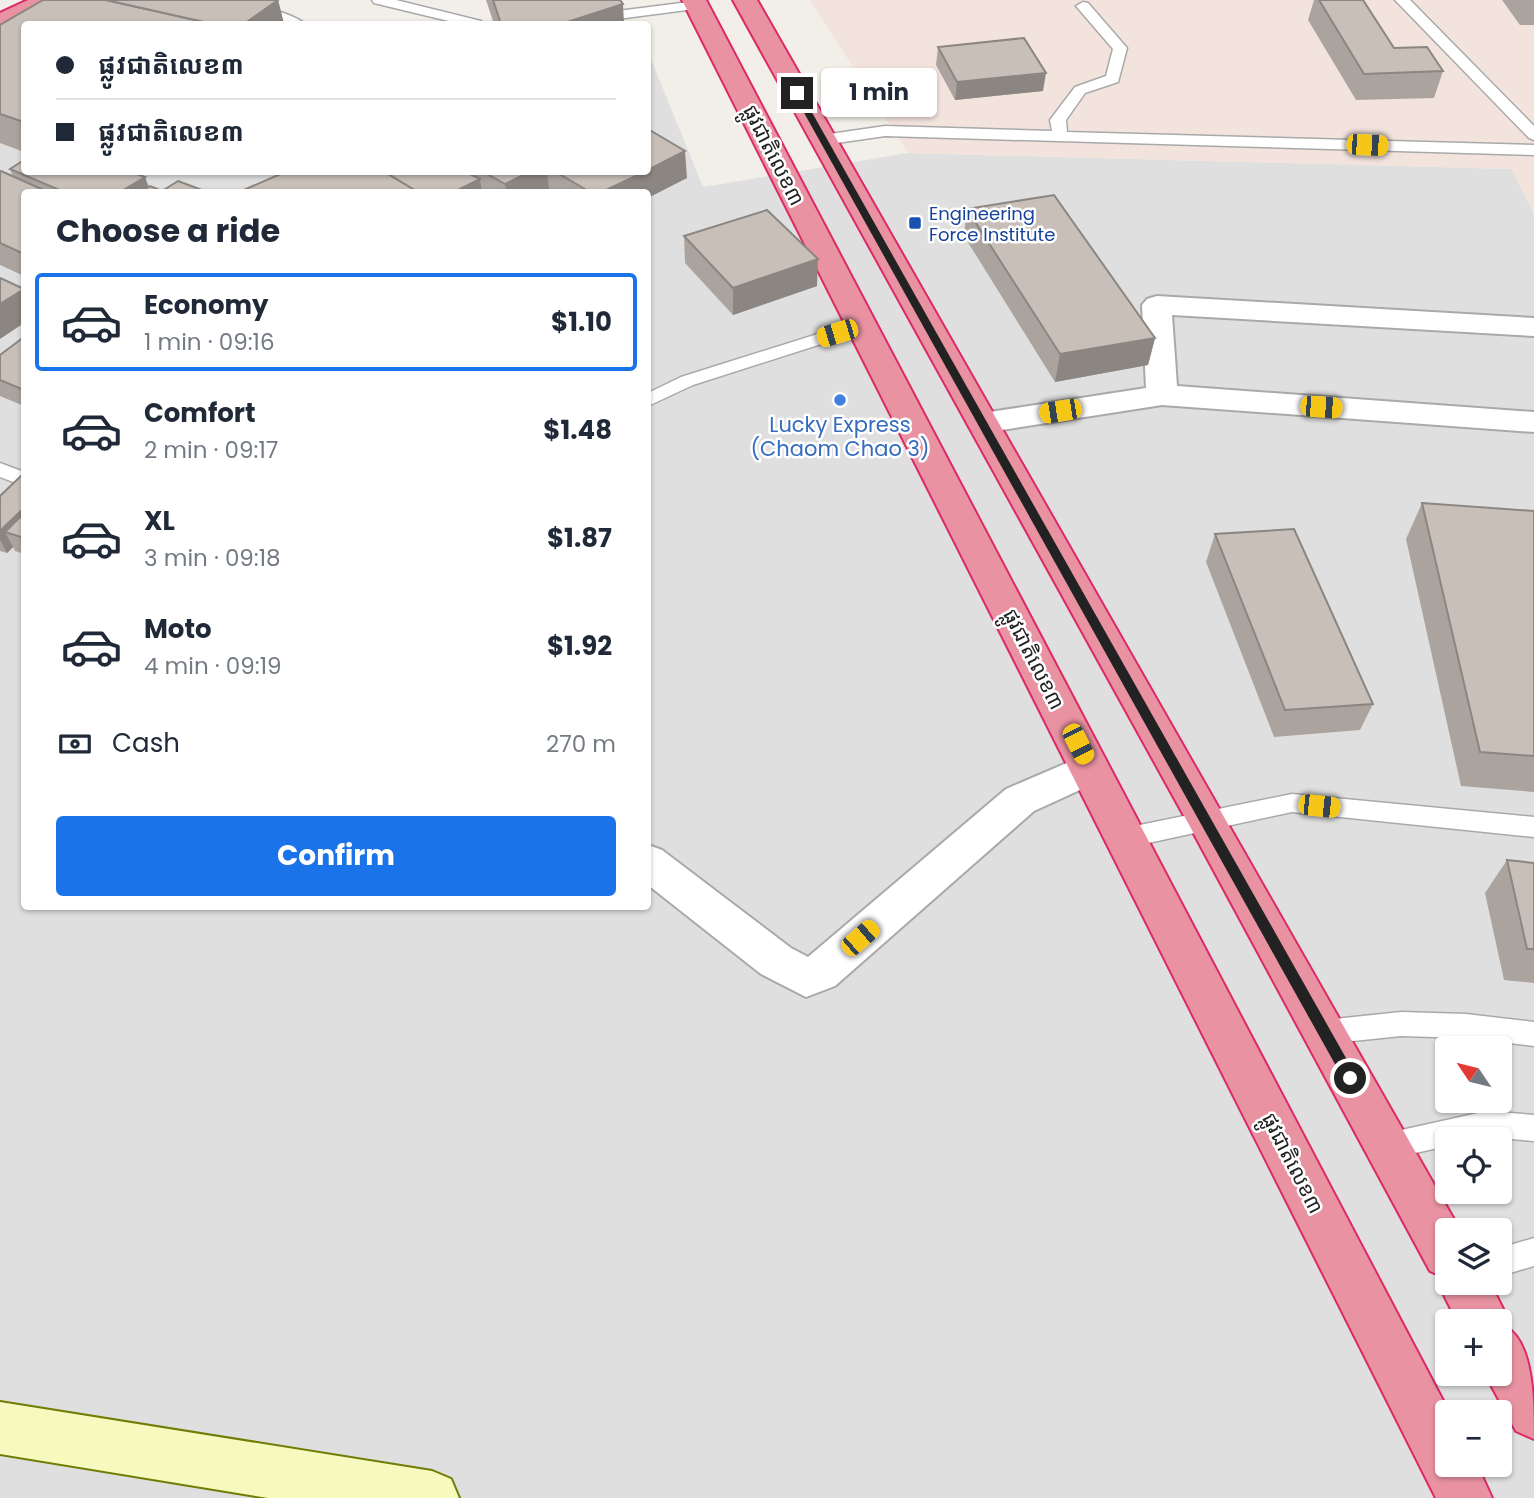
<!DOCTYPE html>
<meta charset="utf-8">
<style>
body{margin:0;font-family:Poppins,"Noto Sans Khmer",sans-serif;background:#f6f6f7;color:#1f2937;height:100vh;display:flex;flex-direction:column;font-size:26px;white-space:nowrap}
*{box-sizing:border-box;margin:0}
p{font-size:23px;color:#747a83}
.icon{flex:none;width:38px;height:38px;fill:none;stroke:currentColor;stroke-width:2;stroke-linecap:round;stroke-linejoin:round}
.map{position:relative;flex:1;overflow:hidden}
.side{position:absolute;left:21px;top:189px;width:630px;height:721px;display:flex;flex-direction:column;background:#fff;border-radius:7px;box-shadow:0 2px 5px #0004}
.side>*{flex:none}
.guide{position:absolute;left:21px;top:21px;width:630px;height:154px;border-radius:7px;box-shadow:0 2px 5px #0004;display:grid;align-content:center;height:154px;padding:0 35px;background:#fff}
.needle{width:46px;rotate:305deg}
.tools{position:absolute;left:1435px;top:1036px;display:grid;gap:14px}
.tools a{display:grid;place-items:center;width:77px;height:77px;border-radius:7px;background:#fff;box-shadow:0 2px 5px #0004;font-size:35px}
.end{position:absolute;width:32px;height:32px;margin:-16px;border:9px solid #222;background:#fff;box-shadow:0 0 0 4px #fff}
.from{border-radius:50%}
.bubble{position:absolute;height:49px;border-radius:7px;background:#fff;box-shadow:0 2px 5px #0004;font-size:23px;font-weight:700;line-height:49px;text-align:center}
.car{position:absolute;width:21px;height:42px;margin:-21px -10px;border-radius:9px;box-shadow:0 0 5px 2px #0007;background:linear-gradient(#f5c518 24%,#345 0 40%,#f5c518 0 76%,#345 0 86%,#f5c518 0)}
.guide b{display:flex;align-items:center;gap:24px;height:66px;font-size:26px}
.guide b+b{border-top:2px solid #e0e1e3}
.guide i{width:18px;height:18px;background:#1f2937}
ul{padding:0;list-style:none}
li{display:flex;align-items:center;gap:21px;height:98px;margin:0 14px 10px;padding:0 21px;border:4px solid transparent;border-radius:7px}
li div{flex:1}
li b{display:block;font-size:26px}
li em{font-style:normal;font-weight:700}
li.current{border-color:#1a73e8}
li>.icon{width:63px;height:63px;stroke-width:1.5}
h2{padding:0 35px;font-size:32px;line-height:84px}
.pay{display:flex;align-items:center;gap:18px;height:77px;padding:0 35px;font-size:26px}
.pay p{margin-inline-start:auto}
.button{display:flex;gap:14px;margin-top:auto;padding:14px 35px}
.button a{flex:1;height:80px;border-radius:7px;background:#1a73e8;color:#fff;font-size:28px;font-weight:700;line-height:80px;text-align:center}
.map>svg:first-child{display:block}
</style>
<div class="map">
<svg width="1534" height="1498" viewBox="0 0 1534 1498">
<rect width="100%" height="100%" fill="#f2efe9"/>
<path fill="#e0dfdf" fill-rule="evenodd" d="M24,46V172H648V52L703,187L908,153L1512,169L1534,214V1498H0V61ZM24,192H648V906H24ZM1447,1048H1500V1101H1447ZM1447,1139H1500V1192H1447ZM1447,1230H1500V1283H1447ZM1447,1321H1500V1374H1447ZM1447,1412H1500V1465H1447Z"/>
<path fill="#f3e3dd" d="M810,0H1534V214L1512,169L908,153Z"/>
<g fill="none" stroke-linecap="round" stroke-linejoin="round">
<defs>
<g id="lane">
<path d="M202,0C226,0 287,8 305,24H286L204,3Z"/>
<path d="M372,0H396L481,21L483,24H461L374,3Z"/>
<path d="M1395,0H1410L1534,126V140L1529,138Z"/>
<path d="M697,1L704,5L702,8L610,20L603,16L610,12Z"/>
<path d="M1083,2L1088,3L1127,48L1118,82L1085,93L1066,120L1067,132L1534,145V155L885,136L823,145L815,140L823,135L885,126L1052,131L1050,120L1075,87L1106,76L1113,49L1076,6Z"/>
<path d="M862,320L871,325L868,329L693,385L648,406V393L681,377Z"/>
<path d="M0,463L24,472V486L0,477Z"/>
<path d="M1292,794L1534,817V837L1292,812L1125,848L1117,845L1113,838L1117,831L1125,828Z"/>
<path d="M1401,1012L1466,1014L1534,1022V1046L1466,1038L1401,1036L1325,1044L1316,1040L1312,1032L1316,1024L1325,1020Z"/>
<path d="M1487,1111L1534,1115V1141L1487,1137L1447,1139V1146L1388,1159L1378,1155L1374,1146L1378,1137L1388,1133Z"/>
<path d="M1534,1238V1266L1500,1276V1248Z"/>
</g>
<g id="street">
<path d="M1157,296L1534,318V336L1172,315L1177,386L1534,412V432L1162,405L983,433L972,430L967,423L972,416L983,413L1146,388L1142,305L1147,299Z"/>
<path d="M1090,753L1104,757L1109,768L1104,779L1034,811L835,986L806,997L761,974L648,885V845L662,850L791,948L808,957L1006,789Z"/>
</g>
<path id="secondary" d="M0,1402L432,1471L451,1479L459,1498H268L0,1454Z"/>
<g id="highway">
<path d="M28,0H59L55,5L0,29V13Z"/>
<path d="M682,0H706L1449,1412L1447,1465H1477L1492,1498H1436Z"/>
<path d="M733,0H757L1460,1230H1447V1283H1490L1509,1321L1506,1327C1534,1343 1534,1404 1534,1439L1516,1431L1485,1374H1500V1321H1457L1438,1283L1441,1276L1430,1271L1193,832Z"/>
</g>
</defs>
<use href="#lane" stroke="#a9a9a9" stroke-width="3"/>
<use href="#street" stroke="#a9a9a9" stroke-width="4"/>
<use href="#secondary" stroke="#707d05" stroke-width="4"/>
<use href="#highway" stroke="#dc2a67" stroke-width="4"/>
<use href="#lane" fill="#fff" fill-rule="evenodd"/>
<use href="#street" fill="#fff" fill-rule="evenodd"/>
<use href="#secondary" fill="#f7fabf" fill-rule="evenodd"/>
<use href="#highway" fill="#e892a2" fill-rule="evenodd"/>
</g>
<g fill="#aba49e">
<path d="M278,0L284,24H24V152L0,143V25Z"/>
<path d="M486,0H620L624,24H494Z"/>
<path d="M1314,0H1363L1394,48L1443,71L1434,98L1356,100L1308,20Z"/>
<path d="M1502,0H1534V25H1520Z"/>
<path d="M938,47L1043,91L955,100L936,65Z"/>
<path d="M10,169L145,177L149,187L162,191L207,192H24V276L0,265V172L13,177Z"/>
<path d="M285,172H648L687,178L648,192H549V190L546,192H547H239Z"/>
<path d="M967,209L1155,338L1148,365L1055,382L964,236Z"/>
<path d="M684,236L817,286L733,315L685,263Z"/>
<path d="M24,337V406L0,396V355Z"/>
<path d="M24,473V554L15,551L13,547L7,553L0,551V496Z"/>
<path d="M1422,503L1534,511V792L1461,786L1406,539Z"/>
<path d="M1215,534L1373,704L1360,730L1274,737L1206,562Z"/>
<path d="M1507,860L1534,863V983L1504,980L1485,893Z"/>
</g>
<g fill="#8b8681">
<path d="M278,0L284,24H244Z"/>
<path d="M623,4L624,24H561Z"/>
<path d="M1046,73L1043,91L955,100L957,82Z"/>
<path d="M685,151L687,178L648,198V192H602L644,172H648V170Z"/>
<path d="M529,172H547L549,190L545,192H506L505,184Z"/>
<path d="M145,177L150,192H120Z"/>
<path d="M480,179L482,192H454Z"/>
<path d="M818,259L817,286L733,315V288Z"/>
<path d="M24,289V323L0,339V304Z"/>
<path d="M1155,338L1148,365L1055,382L1060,354Z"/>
<path d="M24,508V536L5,532L13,547L7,553L0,540V531Z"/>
</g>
<g fill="#c7bfb8" stroke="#8b8681" stroke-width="2">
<path d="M43,0H106L204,22L208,24H24V122L0,114V25Z"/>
<path d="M106,0H278L244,24H208L204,22Z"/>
<path d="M493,0H620L623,4L561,24H501Z"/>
<path d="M1319,0H1363L1394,48L1427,47L1443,71L1364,74Z"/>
<path d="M1024,38L1046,73L957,82L938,47Z"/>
<path d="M648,129L685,151L648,170Z"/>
<path d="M24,160V172H131L145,177L120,192H64L10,169Z"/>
<path d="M1,171L48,192H24V254L0,243V172Z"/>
<path d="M285,172H385L418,192H239Z"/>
<path d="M385,172H466L480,179L454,192H418Z"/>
<path d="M484,172H529L505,184Z"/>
<path d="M556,172H644L602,192H590Z"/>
<path d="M178,181L207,192H140L150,186L162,191Z"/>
<path d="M1054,195L1155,338L1060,354L967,209Z"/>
<path d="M767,210L818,259L733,288L684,236Z"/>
<path d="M0,278L24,289L0,304Z"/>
<path d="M24,337V390L0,380V355Z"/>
<path d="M24,473V508L0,531V496Z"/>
<path d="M1422,503L1534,511V756L1480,752Z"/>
<path d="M24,513V538L5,532Z"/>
<path d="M1294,529L1373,704L1285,710L1215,534Z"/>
<path d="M1507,860L1534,863V949H1527Z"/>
</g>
<path fill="#222" d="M797,91L801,93L1355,1074V1082H1345L793,93Z"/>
<rect fill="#1a4fb4" stroke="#fff" stroke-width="2.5" x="908" y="216" width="14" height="14" rx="3.5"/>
<circle fill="#3f7fe0" stroke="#fff" stroke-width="2.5" cx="840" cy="400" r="7"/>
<g text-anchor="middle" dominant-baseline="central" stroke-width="5" stroke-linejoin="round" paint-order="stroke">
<g font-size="18" fill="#164399" stroke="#fff" text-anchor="start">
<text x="929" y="213">Engineering<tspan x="929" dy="21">Force Institute</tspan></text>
</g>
<g font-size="21" fill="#222" stroke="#fff">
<text transform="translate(774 155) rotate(63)">ផ្លូវជាតិលេខ៣</text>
<text transform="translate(1034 659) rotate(63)">ផ្លូវជាតិលេខ៣</text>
<text transform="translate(1293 1163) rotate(63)">ផ្លូវជាតិលេខ៣</text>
</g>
<g font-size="21" fill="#366cbe" stroke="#fff">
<text x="840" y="424">Lucky Express<tspan x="840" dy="24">(Chaom Chao 3)</tspan></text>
</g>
</g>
</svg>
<div class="tools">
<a><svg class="needle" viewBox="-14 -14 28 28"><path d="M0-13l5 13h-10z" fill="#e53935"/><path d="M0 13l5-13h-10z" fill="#747a83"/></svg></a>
<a><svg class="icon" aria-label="locate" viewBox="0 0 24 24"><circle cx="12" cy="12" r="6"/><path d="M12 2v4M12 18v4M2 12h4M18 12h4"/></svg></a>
<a><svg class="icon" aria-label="layers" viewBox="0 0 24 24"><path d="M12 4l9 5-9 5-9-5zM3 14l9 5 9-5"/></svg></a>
<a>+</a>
<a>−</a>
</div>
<i class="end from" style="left:1350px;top:1078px"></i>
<i class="end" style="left:797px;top:93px"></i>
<div class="bubble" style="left:821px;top:68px;width:116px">1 min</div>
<i class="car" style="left:1367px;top:145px;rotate:92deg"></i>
<i class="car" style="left:837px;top:333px;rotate:253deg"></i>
<i class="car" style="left:1321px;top:407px;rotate:94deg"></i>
<i class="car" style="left:1060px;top:411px;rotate:261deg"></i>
<i class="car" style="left:1078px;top:744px;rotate:153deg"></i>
<i class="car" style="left:1319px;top:806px;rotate:96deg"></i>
<i class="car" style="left:860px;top:938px;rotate:49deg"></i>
<div class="guide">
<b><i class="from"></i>ផ្លូវជាតិលេខ៣</b>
<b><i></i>ផ្លូវជាតិលេខ៣</b>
</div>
<section class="side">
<h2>Choose a ride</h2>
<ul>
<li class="current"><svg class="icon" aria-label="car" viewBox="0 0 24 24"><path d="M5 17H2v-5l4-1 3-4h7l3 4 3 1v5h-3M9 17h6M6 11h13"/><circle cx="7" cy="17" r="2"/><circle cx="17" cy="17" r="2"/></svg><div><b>Economy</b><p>1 min · 09:16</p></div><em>$1.10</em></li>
<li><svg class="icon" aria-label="car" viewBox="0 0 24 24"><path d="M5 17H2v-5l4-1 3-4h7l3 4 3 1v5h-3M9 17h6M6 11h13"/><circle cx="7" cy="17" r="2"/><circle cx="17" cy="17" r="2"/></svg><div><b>Comfort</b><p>2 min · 09:17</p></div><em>$1.48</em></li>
<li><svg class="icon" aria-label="car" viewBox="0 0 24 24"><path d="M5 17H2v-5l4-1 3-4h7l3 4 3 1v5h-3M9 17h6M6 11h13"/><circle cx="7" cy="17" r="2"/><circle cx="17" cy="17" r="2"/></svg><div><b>XL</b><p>3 min · 09:18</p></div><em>$1.87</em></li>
<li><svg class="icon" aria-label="car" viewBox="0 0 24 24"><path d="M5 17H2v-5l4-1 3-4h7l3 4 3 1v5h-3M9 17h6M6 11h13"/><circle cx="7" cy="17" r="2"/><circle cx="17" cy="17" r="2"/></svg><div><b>Moto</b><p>4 min · 09:19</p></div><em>$1.92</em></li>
</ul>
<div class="pay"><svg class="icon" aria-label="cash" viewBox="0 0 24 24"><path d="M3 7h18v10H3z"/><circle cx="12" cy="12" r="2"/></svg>Cash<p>270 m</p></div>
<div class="button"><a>Confirm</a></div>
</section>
</div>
